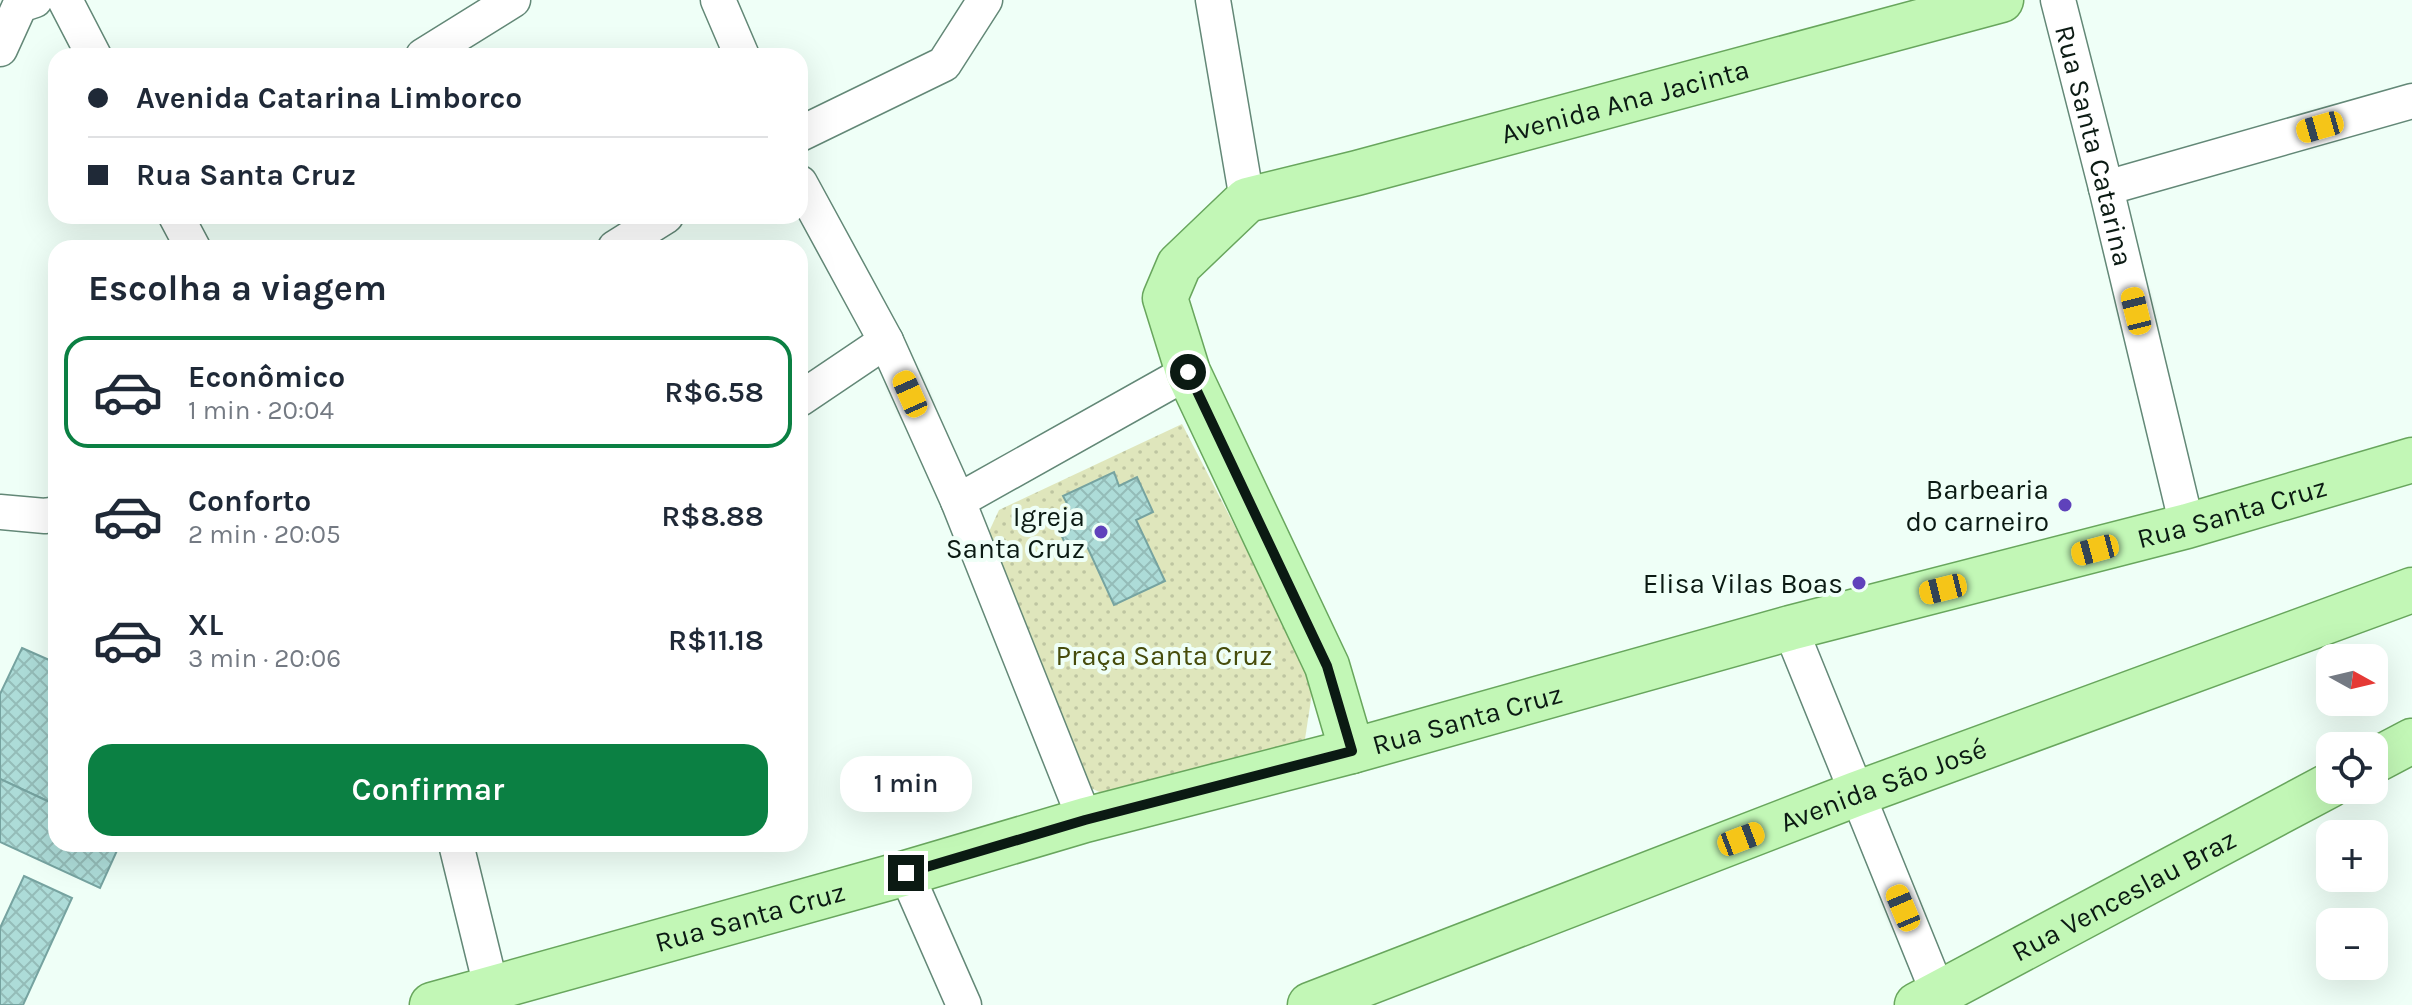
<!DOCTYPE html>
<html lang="pt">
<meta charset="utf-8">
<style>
body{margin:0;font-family:Karla,sans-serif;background:#f2f2f3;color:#1f2937;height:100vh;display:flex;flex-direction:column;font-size:30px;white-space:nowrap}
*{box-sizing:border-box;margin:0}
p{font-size:26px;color:#747a83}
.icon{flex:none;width:44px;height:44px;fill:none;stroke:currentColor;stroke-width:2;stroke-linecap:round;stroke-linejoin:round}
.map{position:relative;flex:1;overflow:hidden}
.details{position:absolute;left:48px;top:240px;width:760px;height:612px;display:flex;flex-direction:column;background:#fff;border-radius:24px;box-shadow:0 8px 32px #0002}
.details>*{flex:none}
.banner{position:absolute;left:48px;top:48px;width:760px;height:176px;border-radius:24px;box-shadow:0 8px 32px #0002;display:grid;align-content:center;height:176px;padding:0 40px;background:#fff}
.needle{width:52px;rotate:98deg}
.tools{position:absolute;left:2316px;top:644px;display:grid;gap:16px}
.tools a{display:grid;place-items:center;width:72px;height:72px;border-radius:16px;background:#fff;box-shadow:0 8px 32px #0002;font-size:40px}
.end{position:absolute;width:36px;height:36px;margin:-18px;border:10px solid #0b1a13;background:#fff;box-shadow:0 0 0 4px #fff}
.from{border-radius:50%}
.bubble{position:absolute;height:56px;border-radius:24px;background:#fff;box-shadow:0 8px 32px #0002;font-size:26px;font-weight:600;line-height:56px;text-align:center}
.car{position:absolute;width:24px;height:48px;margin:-24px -12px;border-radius:10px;box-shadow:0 0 6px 2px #0007;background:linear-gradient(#f5c518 24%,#345 0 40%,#f5c518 0 76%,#345 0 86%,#f5c518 0)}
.banner b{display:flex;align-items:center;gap:28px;height:76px;font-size:30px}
.banner b+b{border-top:2px solid #e0e1e3}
.banner i{width:20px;height:20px;background:#1f2937}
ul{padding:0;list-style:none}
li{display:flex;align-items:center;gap:24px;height:112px;margin:0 16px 12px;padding:0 24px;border:4px solid transparent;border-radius:24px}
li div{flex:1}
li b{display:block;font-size:30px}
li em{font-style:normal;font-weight:600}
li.active{border-color:#0b8043}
li>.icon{width:72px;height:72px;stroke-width:1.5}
h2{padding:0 40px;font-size:36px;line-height:96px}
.cta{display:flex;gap:16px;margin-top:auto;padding:16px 40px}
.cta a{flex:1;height:92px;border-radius:24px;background:#0b8043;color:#fff;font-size:32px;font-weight:600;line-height:92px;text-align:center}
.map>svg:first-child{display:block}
</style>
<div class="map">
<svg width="2412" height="1005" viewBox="0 0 2412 1005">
<defs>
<pattern id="park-dots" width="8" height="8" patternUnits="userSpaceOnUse" patternTransform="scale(2)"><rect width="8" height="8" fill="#dfe6bc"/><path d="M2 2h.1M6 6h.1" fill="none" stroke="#bec5a1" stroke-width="1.8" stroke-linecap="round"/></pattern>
<pattern id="building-cross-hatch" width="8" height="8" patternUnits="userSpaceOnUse" patternTransform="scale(2)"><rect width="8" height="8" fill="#addcd8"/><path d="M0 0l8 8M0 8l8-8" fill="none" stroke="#94bcb8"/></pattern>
</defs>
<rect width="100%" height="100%" fill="#effff7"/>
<path fill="url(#park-dots)" d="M1182,424L1314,680L1305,739L1117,800L1084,785L987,536L999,510Z"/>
<g fill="url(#building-cross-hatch)" stroke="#76a3a0" stroke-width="2">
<path d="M1114,472L1119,486L1137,477L1153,512L1136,520L1165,581L1114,605L1086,544L1069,552L1053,517L1070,509L1063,496Z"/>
<path d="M22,648L56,663V805L0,779V694Z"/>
<path d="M0,779L56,805V844H120L100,888L0,842Z"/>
<path d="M24,876L72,898L23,1005H0V928Z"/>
</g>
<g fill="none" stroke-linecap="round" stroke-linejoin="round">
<defs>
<g id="minor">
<path d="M65,0L94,56"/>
<path d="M718,0L742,56"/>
<path d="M1213,0L1247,200"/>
<path id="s1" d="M2058,0L2106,188L2187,526"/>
<path d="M0,49L20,5L35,0"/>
<path d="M423,56L513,0"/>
<path d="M800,134L944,64L985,0"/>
<path d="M800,183L886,341L958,501L1085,820"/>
<path d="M2106,188L2412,101"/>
<path d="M176,216L193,248"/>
<path d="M615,248L666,216"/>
<path d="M800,399L886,341"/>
<path d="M958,501L1188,372"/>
<path d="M0,512L45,516L56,514"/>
<path d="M1790,628L1943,1005"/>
<path d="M456,844L491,987"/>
<path d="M906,873L964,1005"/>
</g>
<g id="major">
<path id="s2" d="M1352,751L1327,666L1188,372L1165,298L1179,265L1247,200L1357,173L2001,0"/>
<path d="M2374,761L2412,741"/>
<path id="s3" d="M432,1005L906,873L1085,820L1352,751L1790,628L2187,526L2412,460"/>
<path id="s4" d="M1310,1005L1856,794L2412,590"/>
<path id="s5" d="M1917,1005L2330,785"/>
</g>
</defs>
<use href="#minor" stroke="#638877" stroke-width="37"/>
<use href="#major" stroke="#68a65d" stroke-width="47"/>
<use href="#minor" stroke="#fff" stroke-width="34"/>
<use href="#major" stroke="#c2f7b6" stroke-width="44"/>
</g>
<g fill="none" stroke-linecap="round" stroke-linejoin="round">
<path stroke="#0b1a13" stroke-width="10" d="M906,873L1085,820L1352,751L1327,666L1188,372"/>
</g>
<g fill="#5f42bb" stroke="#effff7" stroke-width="3">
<circle cx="2065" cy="505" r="8"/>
<circle cx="1101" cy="532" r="8"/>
<circle cx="1859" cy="583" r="8"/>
</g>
<g text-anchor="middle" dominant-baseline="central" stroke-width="8" stroke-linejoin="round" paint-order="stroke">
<g font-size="28" fill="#0b1a13" stroke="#effff7">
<text stroke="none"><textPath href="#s2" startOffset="1012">Avenida Ana Jacinta</textPath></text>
<text stroke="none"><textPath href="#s1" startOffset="150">Rua Santa Catarina</textPath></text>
<text stroke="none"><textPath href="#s3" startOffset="1866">Rua Santa Cruz</textPath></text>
<text stroke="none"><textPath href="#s3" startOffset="1074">Rua Santa Cruz</textPath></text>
<text stroke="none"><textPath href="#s4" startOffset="614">Avenida São José</textPath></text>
<text stroke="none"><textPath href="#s5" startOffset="234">Rua Venceslau Braz</textPath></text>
<text stroke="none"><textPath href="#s3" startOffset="330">Rua Santa Cruz</textPath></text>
</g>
<g font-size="28" fill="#0b1a13" stroke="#effff7" text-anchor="end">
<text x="2049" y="489">Barbearia<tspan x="2049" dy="32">do carneiro</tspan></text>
<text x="1085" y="516">Igreja<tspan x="1085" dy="32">Santa Cruz</tspan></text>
<text x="1843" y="583">Elisa Vilas Boas</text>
</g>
<g font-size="28" fill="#464c0b" stroke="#effff7">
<text x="1164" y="655">Praça Santa Cruz</text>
</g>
</g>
</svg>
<div class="tools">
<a><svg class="needle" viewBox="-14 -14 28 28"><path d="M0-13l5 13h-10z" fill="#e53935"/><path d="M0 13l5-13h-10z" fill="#747a83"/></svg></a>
<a><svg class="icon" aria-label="locate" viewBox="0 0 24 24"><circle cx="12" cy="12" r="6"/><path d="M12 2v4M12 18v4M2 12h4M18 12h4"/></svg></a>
<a>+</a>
<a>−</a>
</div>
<i class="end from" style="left:1188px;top:372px"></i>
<i class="end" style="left:906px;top:873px"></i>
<div class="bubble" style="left:840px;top:756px;width:132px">1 min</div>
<i class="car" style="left:2320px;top:127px;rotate:254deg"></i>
<i class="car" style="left:2136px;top:311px;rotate:346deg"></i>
<i class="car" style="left:910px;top:394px;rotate:336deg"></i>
<i class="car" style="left:2095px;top:550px;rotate:255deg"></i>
<i class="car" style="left:1943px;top:589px;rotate:256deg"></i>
<i class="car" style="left:1741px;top:839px;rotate:69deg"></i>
<i class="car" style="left:1903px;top:908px;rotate:337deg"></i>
<div class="banner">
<b><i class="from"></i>Avenida Catarina Limborco</b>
<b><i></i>Rua Santa Cruz</b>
</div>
<section class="details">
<h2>Escolha a viagem</h2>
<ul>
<li class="active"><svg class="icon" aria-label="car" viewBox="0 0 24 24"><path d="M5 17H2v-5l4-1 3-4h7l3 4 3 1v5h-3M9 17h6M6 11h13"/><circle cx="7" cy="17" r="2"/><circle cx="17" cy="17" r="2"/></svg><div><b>Econômico</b><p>1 min · 20:04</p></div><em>R$6.58</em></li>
<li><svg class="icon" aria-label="car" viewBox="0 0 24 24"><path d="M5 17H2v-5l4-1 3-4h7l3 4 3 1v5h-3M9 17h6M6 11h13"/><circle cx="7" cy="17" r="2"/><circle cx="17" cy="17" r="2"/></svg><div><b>Conforto</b><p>2 min · 20:05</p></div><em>R$8.88</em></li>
<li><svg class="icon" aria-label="car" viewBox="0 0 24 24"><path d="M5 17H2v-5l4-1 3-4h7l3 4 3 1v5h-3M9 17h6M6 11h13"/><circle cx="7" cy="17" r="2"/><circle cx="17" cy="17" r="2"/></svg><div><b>XL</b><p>3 min · 20:06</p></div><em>R$11.18</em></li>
</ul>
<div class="cta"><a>Confirmar</a></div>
</section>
</div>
